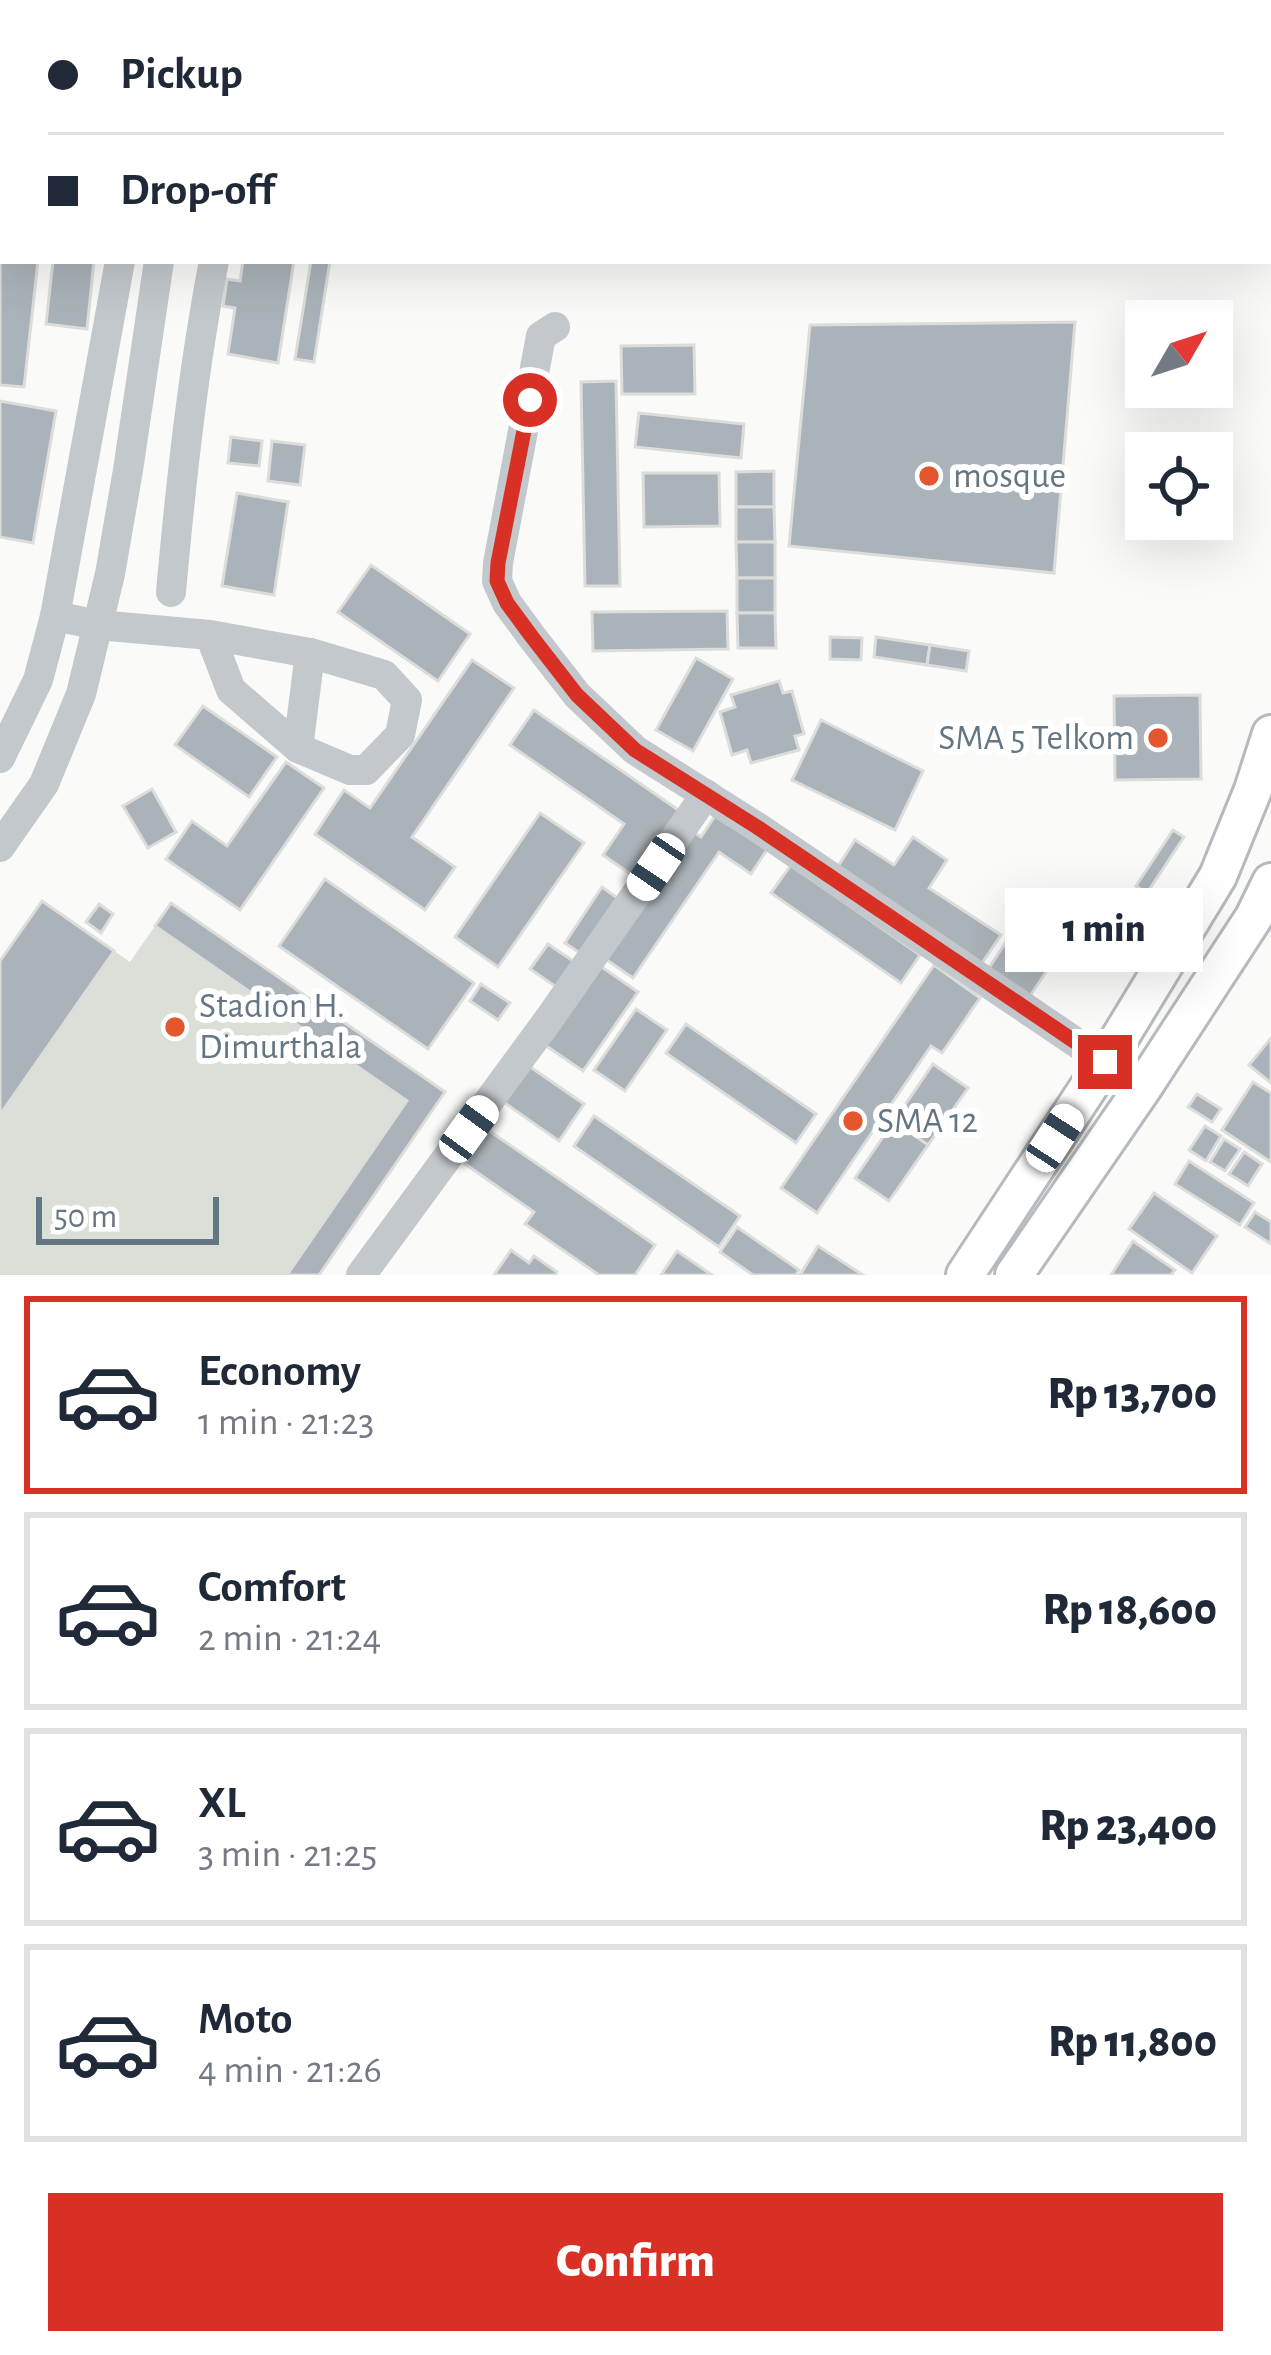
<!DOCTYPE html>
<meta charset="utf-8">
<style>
body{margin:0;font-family:"Alegreya Sans",sans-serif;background:#f6f6f7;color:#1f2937;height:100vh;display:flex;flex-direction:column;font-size:45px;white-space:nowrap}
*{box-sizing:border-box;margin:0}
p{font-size:39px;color:#747a83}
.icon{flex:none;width:66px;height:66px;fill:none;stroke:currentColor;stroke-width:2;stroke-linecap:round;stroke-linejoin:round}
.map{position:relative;height:1275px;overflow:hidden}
.details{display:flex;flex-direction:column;background:#fff;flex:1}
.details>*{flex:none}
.top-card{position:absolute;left:0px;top:0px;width:1272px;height:264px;box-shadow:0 12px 48px #0002;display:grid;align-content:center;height:264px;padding:0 48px;background:#fff}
.needle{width:78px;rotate:51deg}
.controls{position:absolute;left:1125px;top:300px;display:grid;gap:24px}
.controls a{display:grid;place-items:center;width:108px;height:108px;border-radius:0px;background:#fff;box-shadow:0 12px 48px #0002;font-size:60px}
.scale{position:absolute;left:36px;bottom:30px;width:183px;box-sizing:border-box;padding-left:12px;border:6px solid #657683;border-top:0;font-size:33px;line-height:42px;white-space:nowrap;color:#657683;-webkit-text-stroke:9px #fff;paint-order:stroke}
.end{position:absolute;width:54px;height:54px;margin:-27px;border:15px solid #d93025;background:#fff;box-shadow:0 0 0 6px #fff}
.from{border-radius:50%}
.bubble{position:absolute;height:84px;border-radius:0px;background:#fff;box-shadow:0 12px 48px #0002;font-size:39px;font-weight:800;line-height:84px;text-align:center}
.car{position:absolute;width:36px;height:72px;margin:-36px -18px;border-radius:15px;box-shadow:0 0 9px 3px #0007;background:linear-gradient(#fff 24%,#345 0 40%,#fff 0 76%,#345 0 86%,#fff 0)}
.top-card b{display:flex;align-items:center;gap:42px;height:114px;font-size:45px}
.top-card b+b{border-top:3px solid #e0e1e3}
.top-card i{width:30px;height:30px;background:#1f2937}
ul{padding:21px 0 0;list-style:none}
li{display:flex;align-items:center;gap:36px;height:198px;margin:0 24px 18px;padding:0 24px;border:6px solid #e0e1e3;border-radius:0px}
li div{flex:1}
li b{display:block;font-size:45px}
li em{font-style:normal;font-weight:800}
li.active{border-color:#d93025}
li>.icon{width:108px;height:108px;stroke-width:1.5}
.button{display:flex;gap:24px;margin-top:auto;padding:24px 48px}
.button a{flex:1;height:138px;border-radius:0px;background:#d93025;color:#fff;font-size:48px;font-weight:800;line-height:138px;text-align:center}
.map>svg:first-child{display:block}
</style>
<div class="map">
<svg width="1271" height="1275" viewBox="0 0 1271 1275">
<rect width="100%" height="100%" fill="#fafaf8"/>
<path fill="#dadfd7" d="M42,901L130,962L171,903L445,1092L319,1275H0V961Z"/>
<g fill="#aab3b9" stroke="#dcdcda" stroke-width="3">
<path d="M0,251L3,252V261H38L24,387L0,385Z"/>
<path d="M53,261H94L87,329L46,324Z"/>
<path d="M243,261H294L278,363L228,354L235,308L223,306L227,279L240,281Z"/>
<path d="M311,261H330L314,362L295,359Z"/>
<path d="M1075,322L1054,573L789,546L810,325Z"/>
<path d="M694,345L695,394H622L621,346Z"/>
<path d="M616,381L620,586H585L581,382Z"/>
<path d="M0,401L56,411L33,543L0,537Z"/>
<path d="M639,413L744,424L741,458L635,447Z"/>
<path d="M231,437L262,441L259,466L228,463Z"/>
<path d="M272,441L305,445L300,485L268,481Z"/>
<path d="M774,471V507H736V472Z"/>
<path d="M643,473H719L720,526L644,527Z"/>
<path d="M237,493L288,502L274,595L222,586Z"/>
<path d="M736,507H774L775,542H736Z"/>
<path d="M736,542H775V578H737Z"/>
<path d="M371,565L470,634L438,681L338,612Z"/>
<rect x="737" y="578" width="38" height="35"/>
<path d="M727,611L728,649L593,651L592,612Z"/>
<path d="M737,613H775L776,648H738Z"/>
<path d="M830,637L862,638L861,660L830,659Z"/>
<path d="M876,637L930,645L927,665L874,657Z"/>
<path d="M930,645L969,651L966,671L927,665Z"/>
<path d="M696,658L733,679L693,751L656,730Z"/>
<path d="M472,660L514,688L412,837L455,867L425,910L315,834L344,790L370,808Z"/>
<path d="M779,681L783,693L792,691L804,734L795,736L799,750L751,763L747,750L732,755L720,712L735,707L731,695Z"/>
<path d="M1200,695L1201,779L1115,780L1114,696Z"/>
<path d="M203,706L277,757L249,797L175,745Z"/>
<path d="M534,710L684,814L639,880L603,855L624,824L510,745Z"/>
<path d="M821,720L923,771L895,830L792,780Z"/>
<path d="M286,762L324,788L240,910L166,859L192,821L227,846Z"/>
<path d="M152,789L176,832L148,848L123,806Z"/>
<path d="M540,813L584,843L498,967L455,937Z"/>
<path d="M717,813L768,848L751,874L719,852L633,978L604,958L692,831L701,837Z"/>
<path d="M1173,830L1184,837L1147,893L1136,886Z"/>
<path d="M913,837L947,860L929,888L1001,935L978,969L833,874L855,840L894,865Z"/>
<path d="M791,865L920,955L901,983L771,893Z"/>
<path d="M325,879L474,983L428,1049L279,946Z"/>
<path d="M602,887L623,902L586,957L565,943Z"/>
<path d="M42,901L114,951L0,1115V961Z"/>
<path d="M1032,902L1074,930L1028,999L987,971Z"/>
<path d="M171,903L445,1092L319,1275H287L407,1101L155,926Z"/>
<path d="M99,904L113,914L101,933L86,922Z"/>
<path d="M548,944L582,967L565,993L530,969Z"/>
<path d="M596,963L638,992L583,1071L542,1043Z"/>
<path d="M934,965L980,998L942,1053L931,1046L817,1213L781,1188Z"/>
<path d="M481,984L510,1003L498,1020L470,1001Z"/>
<path d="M636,1009L667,1030L625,1091L594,1070Z"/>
<path d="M686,1024L816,1114L796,1143L666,1053Z"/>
<path d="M1271,1038V1083L1249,1065Z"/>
<path d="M526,1064L584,1104L559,1141L502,1101Z"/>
<path d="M933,1064L968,1088L928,1145L894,1121Z"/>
<path d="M1253,1082L1271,1093V1162L1222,1130Z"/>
<path d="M1197,1094L1221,1109L1212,1122L1188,1107Z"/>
<path d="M594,1116L740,1216L719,1247L574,1146Z"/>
<path d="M894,1121L928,1145L889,1201L855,1178Z"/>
<path d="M1205,1126L1221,1136L1206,1161L1189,1150Z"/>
<path d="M488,1130L655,1245L635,1275H599L525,1224L534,1212L465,1164Z"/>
<path d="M1224,1139L1240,1149L1225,1171L1210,1162Z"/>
<path d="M1244,1152L1262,1164L1248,1186L1229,1174Z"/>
<path d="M1189,1161L1254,1203L1240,1225L1175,1184Z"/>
<path d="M1154,1193L1217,1236L1192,1273L1129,1229Z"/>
<path d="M1255,1212L1271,1222V1244L1245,1227Z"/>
<path d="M737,1227L799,1270L796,1275H753L720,1252Z"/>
<path d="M1133,1241L1175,1270L1171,1275H1111Z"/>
<path d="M818,1246L863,1275H800Z"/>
<path d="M511,1250L529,1263L534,1256L557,1272L555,1275H494Z"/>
<path d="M677,1251L712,1275H661Z"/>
</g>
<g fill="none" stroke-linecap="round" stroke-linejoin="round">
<defs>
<g id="major">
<path d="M965,1275L1105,1062L1218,876L1253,790L1271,734"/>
<path d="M1014,1275L1144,1086L1254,917L1271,882"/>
</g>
<g id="highway">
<path d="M277,0L280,3"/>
<path d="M130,3L134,0"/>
<path d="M0,18L3,19"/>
<path d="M0,62L3,63"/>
<path d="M1269,112H1271"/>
<path d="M1269,154H1271"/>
</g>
</defs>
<use href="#major" stroke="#b5babe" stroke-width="42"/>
<use href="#highway" stroke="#b4b9bd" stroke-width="48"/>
<g stroke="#c3c8cc" stroke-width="30">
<path d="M224,0V3"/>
<path d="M46,3V0"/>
<path d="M192,3L193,0"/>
<path d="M0,115L3,116"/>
<path d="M555,327L541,336L498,563L497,581L507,603L532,637L577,695L635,750L757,827L1105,1062"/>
<path d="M171,592C181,481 193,370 214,261"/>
<path d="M55,616L98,625L210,635L310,653L384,675L407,700L400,735L366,770H350L298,748L231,690L210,635"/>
<path d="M298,748L310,653"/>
<path d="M0,758L38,680L55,616L120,261"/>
<path d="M0,847L44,784L81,694L110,574L128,470L159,261"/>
<path d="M361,1275L549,1019L706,794"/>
</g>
<use href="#major" stroke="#fff" stroke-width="36"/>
<use href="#highway" stroke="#fff" stroke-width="42"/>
</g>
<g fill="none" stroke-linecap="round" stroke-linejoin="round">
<path stroke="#d93025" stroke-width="15" d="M530,400L498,563L497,581L507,603L532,637L577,695L635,750L757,827L1105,1062"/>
</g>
<g fill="#e4572e" stroke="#fff" stroke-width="4.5">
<circle cx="929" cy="476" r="12"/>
<circle cx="1158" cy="738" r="12"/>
<circle cx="175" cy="1027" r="12"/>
<circle cx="853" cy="1121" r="12"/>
</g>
<g text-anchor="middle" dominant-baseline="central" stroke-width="12" stroke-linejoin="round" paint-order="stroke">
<g font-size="36" fill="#657683" stroke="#fff" text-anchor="start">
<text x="953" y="476">mosque</text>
<text x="1134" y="738" text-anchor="end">SMA 5 Telkom</text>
<text x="199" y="1006">Stadion H.<tspan x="199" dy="41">Dimurthala</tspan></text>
<text x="877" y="1121">SMA 12</text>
</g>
</g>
</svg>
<div class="controls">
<a><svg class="needle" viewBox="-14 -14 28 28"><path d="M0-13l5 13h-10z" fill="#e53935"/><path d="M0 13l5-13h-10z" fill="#747a83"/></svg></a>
<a><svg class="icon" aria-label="locate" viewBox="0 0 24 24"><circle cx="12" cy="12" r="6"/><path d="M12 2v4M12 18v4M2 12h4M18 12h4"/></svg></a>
</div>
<div class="scale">50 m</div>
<i class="end from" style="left:530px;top:400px"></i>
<i class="end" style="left:1105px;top:1062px"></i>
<div class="bubble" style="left:1005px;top:888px;width:198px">1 min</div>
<i class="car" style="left:656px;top:867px;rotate:214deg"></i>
<i class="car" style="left:469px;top:1129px;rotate:36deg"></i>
<i class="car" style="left:1055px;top:1138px;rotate:33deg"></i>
<div class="top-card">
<b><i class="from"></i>Pickup</b>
<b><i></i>Drop-off</b>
</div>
</div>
<section class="details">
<ul>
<li class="active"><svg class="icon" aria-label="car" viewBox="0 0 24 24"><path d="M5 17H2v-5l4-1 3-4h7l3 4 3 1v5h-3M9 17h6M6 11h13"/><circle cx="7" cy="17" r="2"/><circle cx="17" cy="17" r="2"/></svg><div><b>Economy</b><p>1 min · 21:23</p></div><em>Rp 13,700</em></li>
<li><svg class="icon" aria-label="car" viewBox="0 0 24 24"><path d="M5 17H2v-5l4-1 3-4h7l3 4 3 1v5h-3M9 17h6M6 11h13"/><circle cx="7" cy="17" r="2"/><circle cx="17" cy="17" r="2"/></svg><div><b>Comfort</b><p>2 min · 21:24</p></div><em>Rp 18,600</em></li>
<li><svg class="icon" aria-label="car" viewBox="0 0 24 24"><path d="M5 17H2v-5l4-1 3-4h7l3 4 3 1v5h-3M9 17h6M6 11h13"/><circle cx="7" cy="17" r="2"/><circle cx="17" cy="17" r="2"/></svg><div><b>XL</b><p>3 min · 21:25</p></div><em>Rp 23,400</em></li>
<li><svg class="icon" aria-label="car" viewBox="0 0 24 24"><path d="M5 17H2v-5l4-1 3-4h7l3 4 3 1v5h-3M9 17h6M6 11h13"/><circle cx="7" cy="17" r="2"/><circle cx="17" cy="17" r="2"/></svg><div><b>Moto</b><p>4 min · 21:26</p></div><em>Rp 11,800</em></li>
</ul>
<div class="button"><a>Confirm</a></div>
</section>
